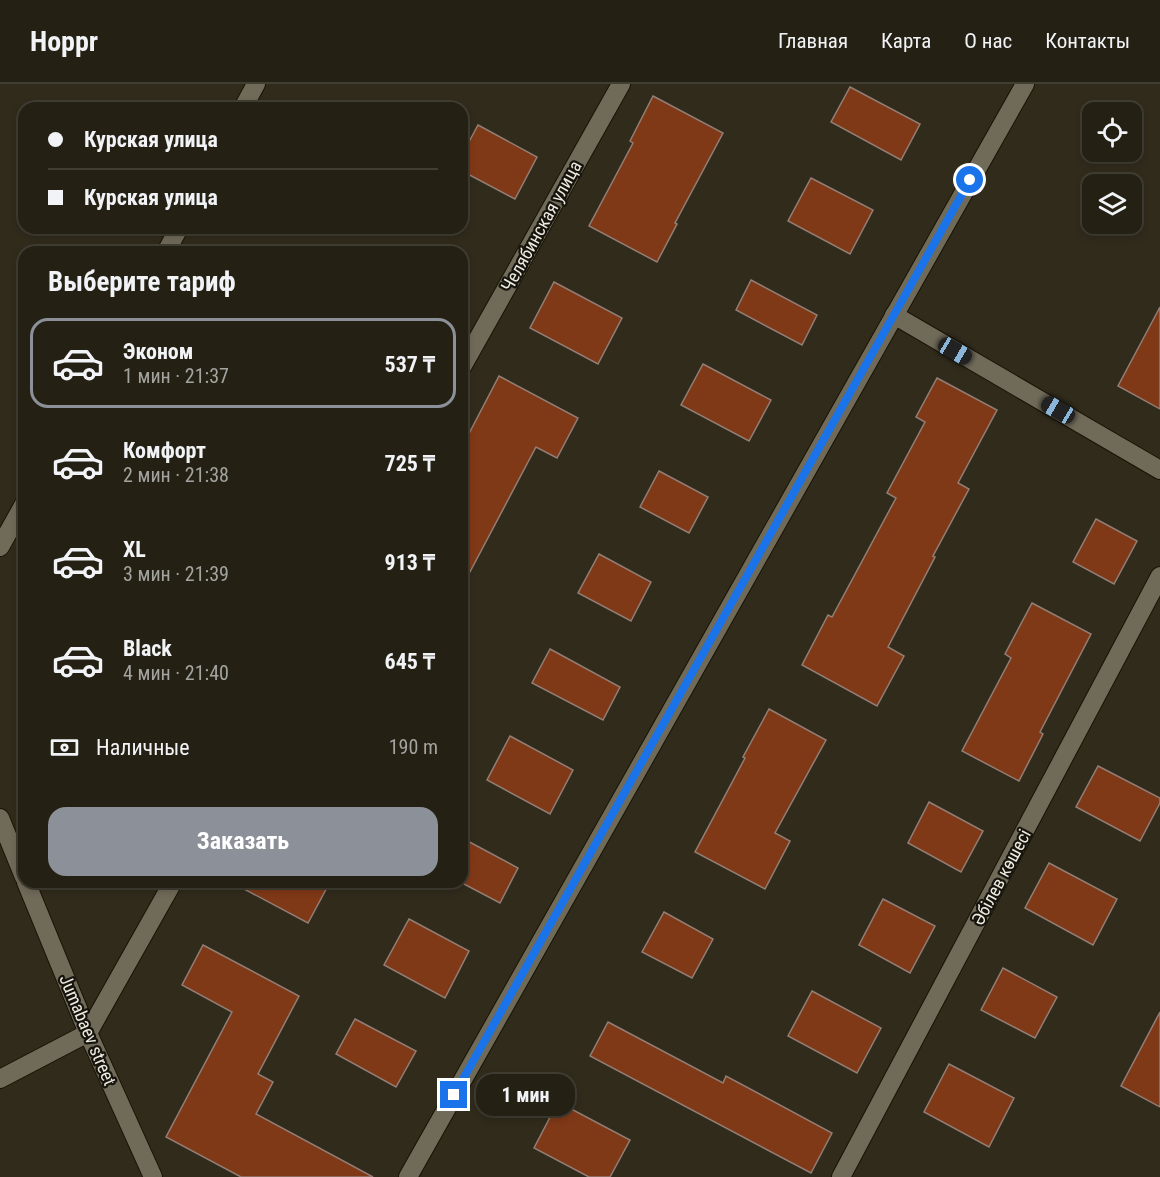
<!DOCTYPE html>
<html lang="ru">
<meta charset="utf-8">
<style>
body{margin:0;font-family:"Roboto Condensed",sans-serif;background:#302d22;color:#f1f3f6;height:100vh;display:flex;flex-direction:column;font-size:22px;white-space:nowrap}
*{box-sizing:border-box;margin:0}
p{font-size:20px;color:#a3a3a0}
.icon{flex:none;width:33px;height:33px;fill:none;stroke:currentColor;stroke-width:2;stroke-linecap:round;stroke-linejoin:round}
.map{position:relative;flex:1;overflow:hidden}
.sheet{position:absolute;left:18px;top:162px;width:450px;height:642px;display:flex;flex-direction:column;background:#242014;border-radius:18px;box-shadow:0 3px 9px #0003,0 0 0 2px #413e34}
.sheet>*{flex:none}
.top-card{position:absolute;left:18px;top:18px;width:450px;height:132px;border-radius:18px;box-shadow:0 3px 9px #0003,0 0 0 2px #413e34;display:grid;align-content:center;height:132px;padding:0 30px;background:#242014}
.controls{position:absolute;left:1082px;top:18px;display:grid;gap:12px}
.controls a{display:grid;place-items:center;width:60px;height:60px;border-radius:12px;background:#242014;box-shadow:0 3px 9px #0003,0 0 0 2px #413e34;font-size:30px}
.end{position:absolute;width:27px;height:27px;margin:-14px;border:8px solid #1a73e8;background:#fff;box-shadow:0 0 0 3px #fff}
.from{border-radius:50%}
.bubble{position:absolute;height:42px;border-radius:18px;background:#242014;box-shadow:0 3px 9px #0003,0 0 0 2px #413e34;font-size:20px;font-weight:700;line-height:42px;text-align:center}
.car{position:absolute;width:18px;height:36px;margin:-18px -9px;border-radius:8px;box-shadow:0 0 4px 2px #0007;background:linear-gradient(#222 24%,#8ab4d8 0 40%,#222 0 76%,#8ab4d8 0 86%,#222 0)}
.top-card b{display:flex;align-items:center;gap:21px;height:57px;font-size:22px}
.top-card b+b{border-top:2px solid #413e34}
.top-card i{width:15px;height:15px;background:#f1f3f6}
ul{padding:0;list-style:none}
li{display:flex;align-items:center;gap:18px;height:90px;margin:0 12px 9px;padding:0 18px;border:3px solid transparent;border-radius:18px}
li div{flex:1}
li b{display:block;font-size:22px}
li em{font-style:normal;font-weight:700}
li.active{border-color:#8c9099}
li>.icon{width:54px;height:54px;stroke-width:1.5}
h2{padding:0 30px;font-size:27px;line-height:72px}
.pay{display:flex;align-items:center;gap:15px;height:66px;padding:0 30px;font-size:22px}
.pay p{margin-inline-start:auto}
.button{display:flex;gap:12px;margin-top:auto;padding:12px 30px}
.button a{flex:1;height:69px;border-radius:18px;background:#8c9099;color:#fff;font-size:24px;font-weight:700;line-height:69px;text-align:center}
header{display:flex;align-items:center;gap:36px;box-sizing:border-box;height:84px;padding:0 30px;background:#242014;border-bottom:2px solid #413e34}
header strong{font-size:28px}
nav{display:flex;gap:33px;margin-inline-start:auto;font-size:21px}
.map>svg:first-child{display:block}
</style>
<header>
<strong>Hoppr</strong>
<nav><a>Главная</a><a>Карта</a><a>О нас</a><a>Контакты</a></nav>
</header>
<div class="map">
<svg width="1160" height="1093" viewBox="0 0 1160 1093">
<rect width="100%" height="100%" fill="#302b1b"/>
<g fill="#803917" stroke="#927e76" stroke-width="1.5">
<path d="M850,3L920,40L901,76L831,38Z"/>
<path d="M653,12L723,49L675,139L677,140L657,178L589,142L633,59L630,57Z"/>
<path d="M478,41L537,73L515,115L462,87V71Z"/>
<path d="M811,94L873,126L850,170L788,137Z"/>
<path d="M751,196L817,231L802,261L736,226Z"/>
<path d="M554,198L622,234L598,280L530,244Z"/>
<path d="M1160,223V325L1118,302Z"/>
<path d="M703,280L771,316L749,357L681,321Z"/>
<path d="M499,292L578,334L557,374L536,363L462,503V363Z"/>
<path d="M937,294L997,326L958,399L969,405L933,472L935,473L888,563L904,572L877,622L802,581L828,531L832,533L896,414L887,409L925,338L916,333Z"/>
<path d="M659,387L708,413L689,449L640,423Z"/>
<path d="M1096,435L1137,457L1114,500L1073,478Z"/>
<path d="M599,470L651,498L631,537L578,509Z"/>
<path d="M1032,519L1091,550L1040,648L1043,650L1019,697L962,667L1011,574L1005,570Z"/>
<path d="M550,565L620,603L603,636L532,599Z"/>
<path d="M769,625L826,656L775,749L790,757L765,805L695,768L745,674L743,673Z"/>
<path d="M510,652L573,686L550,730L487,696Z"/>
<path d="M1098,682L1160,714V719L1140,757L1076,723Z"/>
<path d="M929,718L983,747L961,788L908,759Z"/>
<path d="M462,754L518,784L500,819L462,799Z"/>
<path d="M1049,779L1117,815L1093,861L1025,824Z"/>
<path d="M231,798H330L308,839Z"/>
<path d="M883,815L935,842L910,889L859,861Z"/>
<path d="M664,828L713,855L692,894L642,868Z"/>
<path d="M409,835L469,867L445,914L384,881Z"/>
<path d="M203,861L299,912L258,990L273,998L256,1030L373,1093H241L166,1053L232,928L182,901Z"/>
<path d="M1003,884L1057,913L1035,954L981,926Z"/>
<path d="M812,907L881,944L857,989L788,952Z"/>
<path d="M1160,928V1023L1121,1002Z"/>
<path d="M355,935L416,967L396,1003L336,970Z"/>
<path d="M608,938L723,999L726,992L832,1049L811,1089L590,972Z"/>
<path d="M949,980L1014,1014L989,1063L924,1028Z"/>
<path d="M558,1018L630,1056L610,1093H589L534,1064Z"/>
</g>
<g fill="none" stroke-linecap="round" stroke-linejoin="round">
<defs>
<g id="minor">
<path d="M243,24L256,0"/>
<path d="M166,168L179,144"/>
<path d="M894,231L1160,386"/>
<path d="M462,283L621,0"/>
<path d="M0,463L24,420"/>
<path d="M0,734L24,793"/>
<path d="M26,798L88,949L153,1093"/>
<path d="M0,995L88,949L173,798"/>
<path d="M408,1093L1025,0"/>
<path d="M841,1093L1160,492"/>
</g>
</defs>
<use href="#minor" stroke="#181305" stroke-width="20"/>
<use href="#minor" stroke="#706a59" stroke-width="18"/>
</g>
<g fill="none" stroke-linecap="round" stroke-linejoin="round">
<path stroke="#1a73e8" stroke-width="8" d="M454,1011L970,96"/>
</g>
<g text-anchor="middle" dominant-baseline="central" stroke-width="4.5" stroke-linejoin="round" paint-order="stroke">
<g font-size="18" fill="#eeebe1" stroke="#16140d">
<text transform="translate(541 142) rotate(-61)">Челябинская улица</text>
<text transform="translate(1001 793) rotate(-62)">Әбілев көшесі</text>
<text transform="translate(88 946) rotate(67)">Jumabaev street</text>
</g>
</g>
</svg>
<div class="controls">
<a><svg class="icon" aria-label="locate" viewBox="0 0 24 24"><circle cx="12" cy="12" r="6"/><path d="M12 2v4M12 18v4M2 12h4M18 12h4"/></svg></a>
<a><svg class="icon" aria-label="layers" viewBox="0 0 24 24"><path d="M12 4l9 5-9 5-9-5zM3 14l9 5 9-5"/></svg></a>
</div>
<i class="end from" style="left:970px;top:96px"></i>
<i class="end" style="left:454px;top:1011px"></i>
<div class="bubble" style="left:476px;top:990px;width:99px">1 мин</div>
<i class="car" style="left:955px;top:267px;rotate:120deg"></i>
<i class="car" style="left:1058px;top:326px;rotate:300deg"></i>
<div class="top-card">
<b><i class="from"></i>Курская улица</b>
<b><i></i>Курская улица</b>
</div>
<section class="sheet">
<h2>Выберите тариф</h2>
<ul>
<li class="active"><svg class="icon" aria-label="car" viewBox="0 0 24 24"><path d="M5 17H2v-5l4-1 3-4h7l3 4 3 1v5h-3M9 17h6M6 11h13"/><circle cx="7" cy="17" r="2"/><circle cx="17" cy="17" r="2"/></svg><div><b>Эконом</b><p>1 мин · 21:37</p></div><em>537 ₸</em></li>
<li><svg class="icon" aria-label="car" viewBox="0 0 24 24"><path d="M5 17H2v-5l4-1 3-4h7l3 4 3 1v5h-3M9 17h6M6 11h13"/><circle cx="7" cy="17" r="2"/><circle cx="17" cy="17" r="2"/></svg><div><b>Комфорт</b><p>2 мин · 21:38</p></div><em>725 ₸</em></li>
<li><svg class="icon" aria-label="car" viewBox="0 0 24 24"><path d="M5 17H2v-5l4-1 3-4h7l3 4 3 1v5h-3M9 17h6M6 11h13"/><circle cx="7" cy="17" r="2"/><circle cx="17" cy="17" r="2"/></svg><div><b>XL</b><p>3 мин · 21:39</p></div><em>913 ₸</em></li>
<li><svg class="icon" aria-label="car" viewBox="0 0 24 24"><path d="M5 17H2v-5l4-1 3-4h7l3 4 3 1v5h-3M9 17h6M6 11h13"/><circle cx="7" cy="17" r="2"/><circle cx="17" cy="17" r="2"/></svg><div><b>Black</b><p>4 мин · 21:40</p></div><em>645 ₸</em></li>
</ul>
<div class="pay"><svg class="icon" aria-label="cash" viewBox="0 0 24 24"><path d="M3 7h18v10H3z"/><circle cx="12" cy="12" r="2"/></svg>Наличные<p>190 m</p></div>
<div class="button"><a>Заказать</a></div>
</section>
</div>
